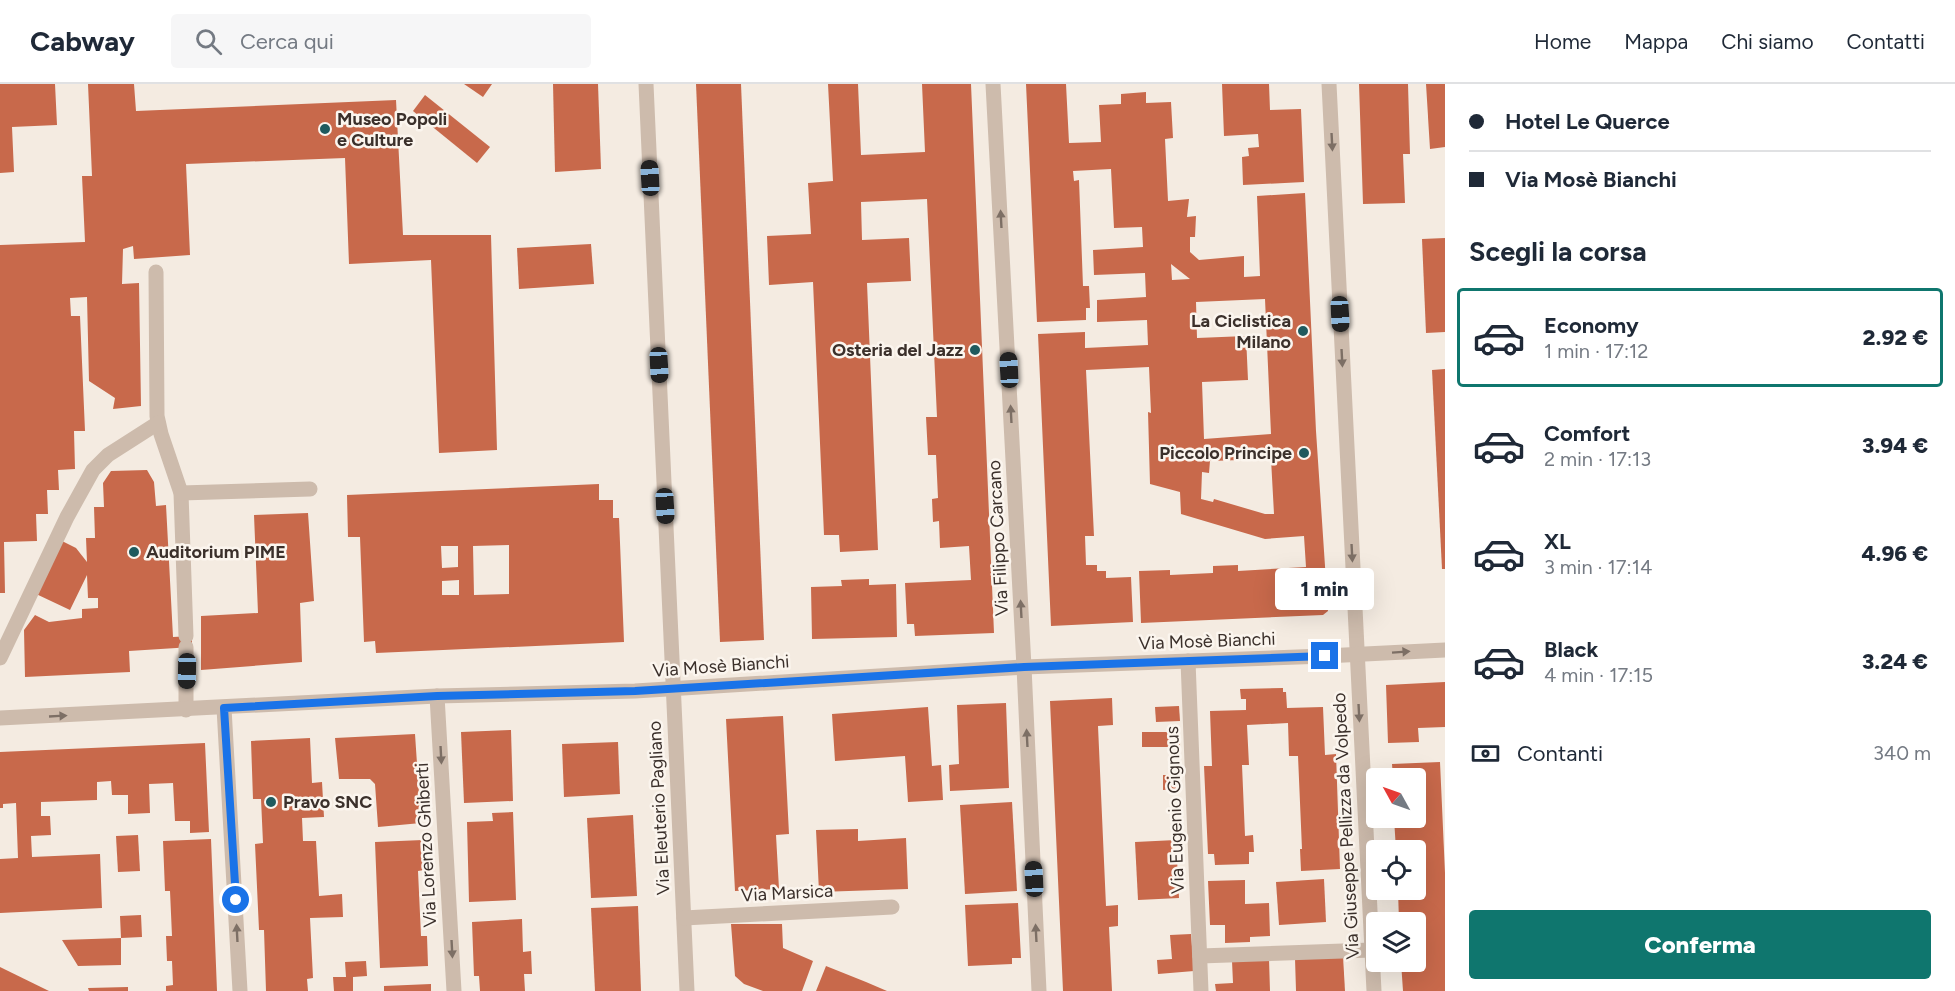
<!DOCTYPE html>
<html lang="it">
<meta charset="utf-8">
<style>
body{margin:0;font-family:Figtree,sans-serif;background:#f6f6f7;color:#1f2937;height:100vh;display:flex;flex-direction:column;font-size:22px;white-space:nowrap}
*{box-sizing:border-box;margin:0}
p{font-size:20px;color:#747a83}
.icon{flex:none;width:33px;height:33px;fill:none;stroke:currentColor;stroke-width:2;stroke-linecap:round;stroke-linejoin:round}
.map{position:relative;flex:1;overflow:hidden}
.side{display:flex;flex-direction:column;background:#fff;width:510px}
.side>*{flex:none}
.hud{display:grid;align-content:center;height:132px;padding:0 24px;background:#fff}
.needle{width:39px;rotate:310deg}
.tools{position:absolute;left:1366px;top:684px;display:grid;gap:12px}
.tools a{display:grid;place-items:center;width:60px;height:60px;border-radius:6px;background:#fff;box-shadow:0 6px 24px #0002;font-size:30px}
.end{position:absolute;width:27px;height:27px;margin:-14px;border:8px solid #1a73e8;background:#fff;box-shadow:0 0 0 3px #fff}
.from{border-radius:50%}
.bubble{position:absolute;height:42px;border-radius:6px;background:#fff;box-shadow:0 6px 24px #0002;font-size:20px;font-weight:800;line-height:42px;text-align:center}
.car{position:absolute;width:18px;height:36px;margin:-18px -9px;border-radius:8px;box-shadow:0 0 4px 2px #0007;background:linear-gradient(#222 24%,#8ab4d8 0 40%,#222 0 76%,#8ab4d8 0 86%,#222 0)}
.hud b{display:flex;align-items:center;gap:21px;height:57px;font-size:22px}
.hud b+b{border-top:2px solid #e0e1e3}
.hud i{width:15px;height:15px;background:#1f2937}
ul{padding:0;list-style:none}
li{display:flex;align-items:center;gap:18px;height:99px;margin:0 12px 9px;padding:0 12px;border:3px solid transparent;border-radius:6px}
li div{flex:1}
li b{display:block;font-size:22px}
li em{font-style:normal;font-weight:800}
li.on{border-color:#0f766e}
li>.icon{width:54px;height:54px;stroke-width:1.5}
h2{padding:0 24px;font-size:27px;line-height:72px}
.pay{display:flex;align-items:center;gap:15px;height:66px;padding:0 24px;font-size:22px}
.pay p{margin-inline-start:auto}
.button{display:flex;gap:12px;margin-top:auto;padding:12px 24px}
.button a{flex:1;height:69px;border-radius:6px;background:#0f766e;color:#fff;font-size:24px;font-weight:800;line-height:69px;text-align:center}
header{display:flex;align-items:center;gap:36px;box-sizing:border-box;height:84px;padding:0 30px;background:#fff;border-bottom:2px solid #e0e1e3}
header strong{font-size:28px}
nav{display:flex;gap:33px;margin-inline-start:auto;font-size:21px}
.search{width:420px;height:54px;background:#f6f6f7;display:flex;align-items:center;gap:15px;box-sizing:border-box;padding:0 21px;border-radius:6px;color:#747a83;font-size:22px}
main{display:flex;flex:1;min-height:0}
.map>svg:first-child{display:block}
</style>
<header>
<strong>Cabway</strong>
<div class="search"><svg class="icon" aria-label="search" viewBox="0 0 24 24"><circle cx="10" cy="10" r="6"/><path d="M15 15l6 6"/></svg>Cerca qui</div>
<nav><a>Home</a><a>Mappa</a><a>Chi siamo</a><a>Contatti</a></nav>
</header>
<main>
<div class="map">
<svg width="1445" height="907" viewBox="0 0 1445 907">
<rect width="100%" height="100%" fill="#f4ebe1"/>
<g fill="#c8694b" fill-rule="evenodd">
<path d="M0,0H55L57,41L12,43L14,88L0,89Z"/>
<path d="M88,0H134L136,27L396,16L403,151H491L497,366L439,369L431,176L349,180L345,74L186,80L190,171L134,175L133,162L123,165L122,200L139,199L141,322L113,325L115,314L89,297L87,213L70,214L71,232H80L85,347H74L75,385L58,386L59,406H47L48,430H36L37,457L4,458L5,509H0V161L85,158L82,92H92Z"/>
<path d="M464,0H492L483,13Z"/>
<path d="M553,0H598L601,85L555,88Z"/>
<path d="M696,0H741L764,556L720,558Z"/>
<path d="M828,0H858L861,71L925,68L922,0H971L994,549L915,552L914,540H907L905,499L971,496L969,462L940,464L939,437L933,438L932,415L938,414L936,371H928L926,333H937L927,115L861,118L862,156L909,154L911,197L867,199L878,466L840,468L839,451H824L813,198L769,201L767,152L811,150L808,99L833,97Z"/>
<path d="M1026,0H1066L1069,59L1101,58L1099,21L1121,20V10L1146,8V19L1171,18L1173,54L1165,55L1168,117L1189,115L1187,133L1196,132L1195,153H1190V168L1199,176L1244,172V193L1260,192L1257,112L1305,109L1316,347L1328,527L1323,531L1141,539L1139,487L1170,486V491L1213,489V482L1238,481V487L1306,483L1304,452L1265,455L1181,430L1180,408L1150,400L1148,328L1151,329L1149,283L1086,286L1094,452H1085L1086,481H1097V487H1106V494L1131,493L1133,538L1051,542L1038,250L1085,248V264L1148,261L1147,236L1097,238V216L1146,213L1145,189L1094,191L1093,166L1143,163L1142,143L1114,144L1111,85L1073,87L1074,97L1079,96L1083,202H1089L1090,224H1086V236L1037,238ZM1171,180L1190,195L1172,196ZM1265,215L1271,350L1204,355L1202,298L1248,296L1246,252L1197,254L1196,218ZM1271,375L1274,430H1265L1214,415L1213,418L1201,415L1202,388L1209,389L1210,377Z"/>
<path d="M1222,0H1269L1270,26L1301,25L1304,98L1243,101L1242,73L1249,72L1248,64L1259,63L1258,50L1224,52Z"/>
<path d="M1359,0H1408L1410,70H1403L1405,119L1363,120Z"/>
<path d="M1426,0H1445V63L1430,65Z"/>
<path d="M425,11L490,63L477,79L413,27Z"/>
<path d="M1445,154V248L1426,249L1422,155Z"/>
<path d="M591,160L594,200L519,205L517,164Z"/>
<path d="M1445,285V485H1442L1432,286Z"/>
<path d="M147,386L154,398L156,422L166,421L173,553L192,552V563L129,567L130,588L25,593L24,546L35,531L49,538L82,534V525L98,524V514H88L87,491L70,526L34,509L60,456L76,464L87,478L86,454H95L94,423H104L103,399L111,387Z"/>
<path d="M599,400V416H613V434H619L624,558L376,569L375,557L364,558L360,453H348L347,411ZM509,461V510L474,511L473,462ZM441,462H458V483L442,484ZM459,496V511H442V497Z"/>
<path d="M308,429L314,517L300,519L302,578L201,586V532L258,529L254,431Z"/>
<path d="M869,495V501L896,500L897,553L812,555L811,503L842,502L841,496Z"/>
<path d="M1445,598V643L1418,644L1419,658L1388,659L1386,601Z"/>
<path d="M1283,604V608H1286L1287,624L1323,623L1325,671L1336,670L1340,785L1301,787L1300,765H1302L1298,672H1289L1288,639L1247,641L1249,681H1242L1245,752L1253,751L1254,768H1249V780L1215,781L1214,770H1208L1204,682H1212L1210,627L1246,626V615H1241L1240,605Z"/>
<path d="M1112,614L1113,641L1098,642L1106,822L1118,821V842L1109,843L1112,907H1063L1050,617Z"/>
<path d="M1006,619L1009,704L950,707L949,681L959,680L957,621Z"/>
<path d="M1179,622L1180,637L1156,638L1155,623Z"/>
<path d="M928,623L932,682L941,681L943,716L908,718L905,672L835,677L832,630Z"/>
<path d="M783,632L789,750L776,751L779,805L735,807L726,635Z"/>
<path d="M511,646L513,717L464,719L461,648Z"/>
<rect x="1142" y="648" width="38" height="15"/>
<path d="M415,650L421,739L378,743L375,700L370,695H339L335,654Z"/>
<path d="M310,654L312,699L322,698L324,733L302,734L303,757H316L319,812L342,810L343,833L310,834L313,894L307,895L308,907H266L264,846H259L255,760L263,759L261,715H253L251,657Z"/>
<path d="M618,658L620,710L564,713L562,660Z"/>
<path d="M205,659L209,748L190,749V737H175L173,699L149,700L150,729L128,730V711H112L111,697L97,698V716L41,718V732H50L51,751L31,752L32,773L100,770L102,824L0,829V775L18,774L16,719L3,720V724H0V668Z"/>
<path d="M1440,678L1445,789V907H1403L1401,878H1416V838H1399L1398,806H1416V766H1396L1394,734H1416V694H1393L1392,680Z"/>
<path d="M1163,691H1179V705L1163,706Z"/>
<path d="M1012,718L1017,807L965,810L960,721Z"/>
<path d="M513,728L516,816L469,818L467,738L493,737L492,729Z"/>
<path d="M633,731L637,812L591,814L587,734Z"/>
<path d="M858,745V757L906,754L908,805L819,808L816,746Z"/>
<path d="M138,751L140,787L118,788L116,752Z"/>
<path d="M211,755L217,907H166V902L173,901L172,877H167L166,852H172L170,807H165L163,757Z"/>
<path d="M423,756L424,786L418,787L421,852H427L428,882L380,884L375,758Z"/>
<path d="M1176,756L1179,814L1138,816L1135,758Z"/>
<path d="M1324,795L1326,838L1279,841L1276,798Z"/>
<path d="M1245,796V820L1269,819L1270,852L1250,853V858L1225,859V841H1210L1208,797Z"/>
<path d="M1018,819L1021,874H1012V880L968,882L965,821Z"/>
<path d="M638,822L641,907H595L591,824Z"/>
<path d="M141,831L142,853L121,854V881L78,882L62,856L121,854L120,832Z"/>
<path d="M522,835L523,868L531,867L532,890H524L525,907H480L479,892H474L472,838Z"/>
<path d="M731,840H782L783,864L813,877L802,907H763L744,900L735,892Z"/>
<path d="M1191,850L1194,887L1158,890L1157,876L1172,875L1170,851Z"/>
<path d="M1343,872L1345,907H1296L1295,875Z"/>
<path d="M1269,875L1270,907H1216L1215,900L1233,899L1232,877Z"/>
<path d="M366,877L367,892L353,893V907H334L333,893H346L345,878Z"/>
<path d="M826,882L866,898L887,907H816Z"/>
<path d="M0,883L49,907H0Z"/>
<path d="M431,900V907H384V902Z"/>
<path d="M128,903V907H89L88,904Z"/>
</g>
<g fill="none" stroke-linecap="round" stroke-linejoin="round">
<g stroke="#cdbbac" stroke-width="15">
<path d="M646,0L687,907"/>
<path d="M993,0L1024,583L1039,907"/>
<path d="M1329,0L1374,907"/>
<path d="M156,188L157,332L161,350L181,409L186,552"/>
<path d="M181,409L310,405"/>
<path d="M0,574L67,433L93,386L108,371L158,339"/>
<path d="M1188,577L1201,907"/>
<path d="M437,612L454,907"/>
<path d="M224,624L240,907"/>
<path d="M186,626V563"/>
<path d="M0,634L437,612L635,607L1024,583L1325,572L1445,566"/>
<path d="M684,834L892,823"/>
<path d="M1200,872L1372,866"/>
</g>
</g>
<defs><path id="oneway-solid" d="M-6-.8H1V-3.2L6.5 0L1 3.2V.8H-6Z" transform="scale(1.5)"/></defs>
<g fill="#7d6f65">
<use href="#oneway-solid" transform="translate(1332 58) rotate(87)"/>
<use href="#oneway-solid" transform="translate(1001 135) rotate(-93)"/>
<use href="#oneway-solid" transform="translate(1342 274) rotate(87)"/>
<use href="#oneway-solid" transform="translate(1011 330) rotate(-93)"/>
<use href="#oneway-solid" transform="translate(1352 469) rotate(87)"/>
<use href="#oneway-solid" transform="translate(1021 525) rotate(-93)"/>
<use href="#oneway-solid" transform="translate(1401 568) rotate(-4)"/>
<use href="#oneway-solid" transform="translate(1359 629) rotate(87)"/>
<use href="#oneway-solid" transform="translate(58 632) rotate(-3)"/>
<use href="#oneway-solid" transform="translate(1027 654) rotate(-93)"/>
<use href="#oneway-solid" transform="translate(441 671) rotate(87)"/>
<use href="#oneway-solid" transform="translate(237 849) rotate(-93)"/>
<use href="#oneway-solid" transform="translate(1036 849) rotate(-93)"/>
<use href="#oneway-solid" transform="translate(452 865) rotate(87)"/>
</g>
<g fill="none" stroke-linecap="round" stroke-linejoin="round">
<path stroke="#1a73e8" stroke-width="8" d="M236,816L224,624L437,612L635,607L1024,583L1325,572"/>
</g>
<g fill="#1f5a5e" stroke="#fbf5ee" stroke-width="2">
<circle cx="325" cy="45" r="6"/>
<circle cx="1303" cy="247" r="6"/>
<circle cx="975" cy="266" r="6"/>
<circle cx="1304" cy="369" r="6"/>
<circle cx="134" cy="468" r="6"/>
<circle cx="271" cy="718" r="6"/>
</g>
<g text-anchor="middle" dominant-baseline="central" stroke-width="5" stroke-linejoin="round" paint-order="stroke">
<g font-size="18" font-weight="bold" fill="#3b302b" stroke="#fbf5ee" text-anchor="start">
<text x="337" y="35">Museo Popoli<tspan x="337" dy="21">e Culture</tspan></text>
<text x="1291" y="237" text-anchor="end">La Ciclistica<tspan x="1291" dy="21">Milano</tspan></text>
<text x="963" y="266" text-anchor="end">Osteria del Jazz</text>
<text x="1292" y="369" text-anchor="end">Piccolo Principe</text>
<text x="146" y="468">Auditorium PIME</text>
<text x="283" y="718">Pravo SNC</text>
</g>
<g font-size="18" fill="#3b302b" stroke="#fbf5ee">
<text transform="translate(998 454) rotate(-93)">Via Filippo Carcano</text>
<text transform="translate(1207 557) rotate(-2)">Via Mosè Bianchi</text>
<text transform="translate(721 582) rotate(-4)">Via Mosè Bianchi</text>
<text transform="translate(659 724) rotate(-93)">Via Eleuterio Pagliano</text>
<text transform="translate(1175 726) rotate(-92)">Via Eugenio Gignous</text>
<text transform="translate(1346 742) rotate(-93)">Via Giuseppe Pellizza da Volpedo</text>
<text transform="translate(426 761) rotate(-93)">Via Lorenzo Ghiberti</text>
<text transform="translate(787 809) rotate(-3)">Via Marsica</text>
</g>
</g>
</svg>
<div class="tools">
<a><svg class="needle" viewBox="-14 -14 28 28"><path d="M0-13l5 13h-10z" fill="#e53935"/><path d="M0 13l5-13h-10z" fill="#747a83"/></svg></a>
<a><svg class="icon" aria-label="locate" viewBox="0 0 24 24"><circle cx="12" cy="12" r="6"/><path d="M12 2v4M12 18v4M2 12h4M18 12h4"/></svg></a>
<a><svg class="icon" aria-label="layers" viewBox="0 0 24 24"><path d="M12 4l9 5-9 5-9-5zM3 14l9 5 9-5"/></svg></a>
</div>
<i class="end from" style="left:236px;top:816px"></i>
<i class="end" style="left:1325px;top:572px"></i>
<div class="bubble" style="left:1275px;top:484px;width:99px">1 min</div>
<i class="car" style="left:650px;top:94px;rotate:357deg"></i>
<i class="car" style="left:1340px;top:230px;rotate:177deg"></i>
<i class="car" style="left:659px;top:281px;rotate:177deg"></i>
<i class="car" style="left:1009px;top:286px;rotate:357deg"></i>
<i class="car" style="left:665px;top:422px;rotate:177deg"></i>
<i class="car" style="left:187px;top:587px;rotate:181deg"></i>
<i class="car" style="left:1034px;top:795px;rotate:357deg"></i>
</div>
<section class="side">
<div class="hud">
<b><i class="from"></i>Hotel Le Querce</b>
<b><i></i>Via Mosè Bianchi</b>
</div>
<h2>Scegli la corsa</h2>
<ul>
<li class="on"><svg class="icon" aria-label="car" viewBox="0 0 24 24"><path d="M5 17H2v-5l4-1 3-4h7l3 4 3 1v5h-3M9 17h6M6 11h13"/><circle cx="7" cy="17" r="2"/><circle cx="17" cy="17" r="2"/></svg><div><b>Economy</b><p>1 min · 17:12</p></div><em>2.92 €</em></li>
<li><svg class="icon" aria-label="car" viewBox="0 0 24 24"><path d="M5 17H2v-5l4-1 3-4h7l3 4 3 1v5h-3M9 17h6M6 11h13"/><circle cx="7" cy="17" r="2"/><circle cx="17" cy="17" r="2"/></svg><div><b>Comfort</b><p>2 min · 17:13</p></div><em>3.94 €</em></li>
<li><svg class="icon" aria-label="car" viewBox="0 0 24 24"><path d="M5 17H2v-5l4-1 3-4h7l3 4 3 1v5h-3M9 17h6M6 11h13"/><circle cx="7" cy="17" r="2"/><circle cx="17" cy="17" r="2"/></svg><div><b>XL</b><p>3 min · 17:14</p></div><em>4.96 €</em></li>
<li><svg class="icon" aria-label="car" viewBox="0 0 24 24"><path d="M5 17H2v-5l4-1 3-4h7l3 4 3 1v5h-3M9 17h6M6 11h13"/><circle cx="7" cy="17" r="2"/><circle cx="17" cy="17" r="2"/></svg><div><b>Black</b><p>4 min · 17:15</p></div><em>3.24 €</em></li>
</ul>
<div class="pay"><svg class="icon" aria-label="cash" viewBox="0 0 24 24"><path d="M3 7h18v10H3z"/><circle cx="12" cy="12" r="2"/></svg>Contanti<p>340 m</p></div>
<div class="button"><a>Conferma</a></div>
</section>
</main>
